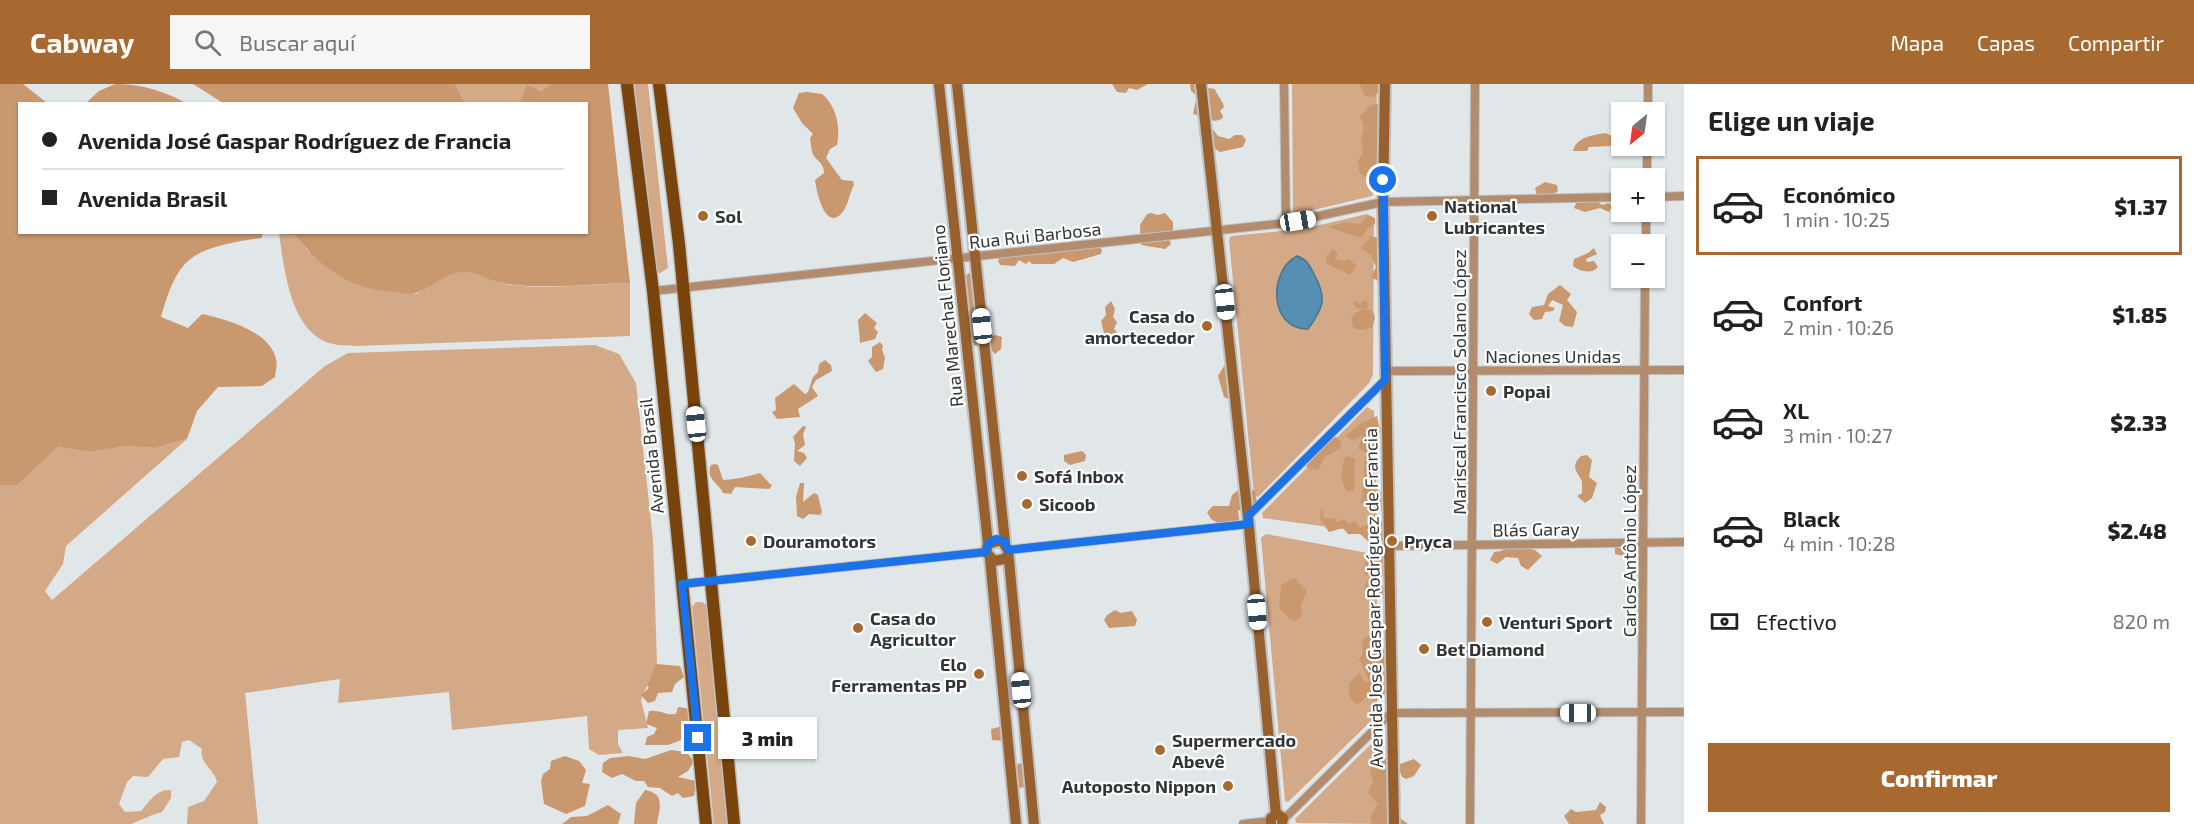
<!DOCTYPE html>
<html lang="es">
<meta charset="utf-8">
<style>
body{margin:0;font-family:"Exo 2",sans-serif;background:#f6f6f6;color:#222;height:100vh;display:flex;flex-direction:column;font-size:22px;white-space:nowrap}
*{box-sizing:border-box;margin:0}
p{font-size:20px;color:#767676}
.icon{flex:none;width:33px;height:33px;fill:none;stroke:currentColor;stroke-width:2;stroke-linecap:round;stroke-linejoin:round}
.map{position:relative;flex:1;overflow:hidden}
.details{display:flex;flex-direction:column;background:#fff;width:510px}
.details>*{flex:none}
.banner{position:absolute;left:18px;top:18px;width:570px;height:132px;border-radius:0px;box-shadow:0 2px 4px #0004;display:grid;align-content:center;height:132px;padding:0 24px;background:#fff}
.needle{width:39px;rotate:209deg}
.controls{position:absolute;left:1611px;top:18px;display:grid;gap:12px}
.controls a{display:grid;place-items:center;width:54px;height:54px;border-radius:0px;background:#fff;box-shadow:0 2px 4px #0004;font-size:30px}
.end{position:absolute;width:27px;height:27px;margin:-14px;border:8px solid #1a73e8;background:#fff;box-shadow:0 0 0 3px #fff}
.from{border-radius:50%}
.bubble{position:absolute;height:42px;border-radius:0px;background:#fff;box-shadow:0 2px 4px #0004;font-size:20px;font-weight:800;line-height:42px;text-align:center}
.car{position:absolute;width:18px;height:36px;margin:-18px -9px;border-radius:8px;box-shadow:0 0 4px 2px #0007;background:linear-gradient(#fff 24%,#345 0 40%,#fff 0 76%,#345 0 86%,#fff 0)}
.banner b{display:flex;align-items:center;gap:21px;height:57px;font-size:22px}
.banner b+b{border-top:2px solid #e0e0e0}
.banner i{width:15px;height:15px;background:#222}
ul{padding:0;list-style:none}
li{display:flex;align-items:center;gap:18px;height:99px;margin:0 12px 9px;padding:0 12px;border:3px solid transparent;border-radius:0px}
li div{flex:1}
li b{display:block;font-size:22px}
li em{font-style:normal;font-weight:800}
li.selected{border-color:#a7692f}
li>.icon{width:54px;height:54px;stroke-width:1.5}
h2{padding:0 24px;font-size:27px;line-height:72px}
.pay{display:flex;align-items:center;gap:15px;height:66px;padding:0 24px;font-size:22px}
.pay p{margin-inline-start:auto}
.cta{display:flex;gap:12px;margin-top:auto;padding:12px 24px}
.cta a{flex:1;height:69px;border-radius:0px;background:#a7692f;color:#fff;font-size:24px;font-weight:800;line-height:69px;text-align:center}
header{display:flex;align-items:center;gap:36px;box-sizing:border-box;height:84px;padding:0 30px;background:#a7692f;color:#fff}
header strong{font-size:28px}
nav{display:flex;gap:33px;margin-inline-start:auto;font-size:21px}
.search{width:420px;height:54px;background:#f6f6f6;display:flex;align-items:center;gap:15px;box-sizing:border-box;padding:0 21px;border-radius:0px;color:#767676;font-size:22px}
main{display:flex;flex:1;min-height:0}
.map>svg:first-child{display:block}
</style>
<header>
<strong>Cabway</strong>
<div class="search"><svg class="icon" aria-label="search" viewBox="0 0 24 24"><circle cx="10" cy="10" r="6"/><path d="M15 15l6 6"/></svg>Buscar aquí</div>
<nav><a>Mapa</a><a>Capas</a><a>Compartir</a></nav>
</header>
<main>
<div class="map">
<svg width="1684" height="740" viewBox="0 0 1684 740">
<rect width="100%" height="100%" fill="#e1e6e9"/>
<g fill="#d4a987">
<path d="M455,0H551L543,7L526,2L520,20L465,19Z"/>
<path d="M631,0H648L668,184L660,189L654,188Z"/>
<path d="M1292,0H1377L1375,107L1372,112L1297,130L1293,127Z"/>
<path d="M1367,130L1374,135L1373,291L1369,299L1258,413L1254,411L1229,156L1231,152L1303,145Z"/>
<path d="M279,149H293L308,167L416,210C431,201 449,187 466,187C480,187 488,197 501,199C534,207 595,200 630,199V252L356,262C349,261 340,262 333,260C290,251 284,183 279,149Z"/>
<path d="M595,261L619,270L636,299L653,456L657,579L641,616L648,644L618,646V660L623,669L599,671L589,665L587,632L452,646L449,608L338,619L340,595L245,609L258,740H187L188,723L204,717L217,698C214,684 199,680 202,665L189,656L182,658L179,673L163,675L148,693L133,692L127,698L119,720L125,728L141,727C150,717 156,705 171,706V714L162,728C150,731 142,736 131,740H0V401H18L58,363L91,368L126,362L155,364L187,355L66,462L63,480L45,507L52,516L325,282L348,269Z"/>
<path d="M1367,323L1374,327L1377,445L1373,449L1263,434L1262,429Z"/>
<path d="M1266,450L1368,469L1377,477V627L1371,637L1288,718L1285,717L1261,454Z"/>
<path d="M696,518H702L709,523L730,740H714L692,523Z"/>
<path d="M1375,656L1378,658L1379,740L1296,739L1295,735Z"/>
</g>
<g fill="#ca986e">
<path d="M0,0H23L47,19L20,20V148L262,149V154C240,157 203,162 187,178C173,191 166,216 161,233L188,244L202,230C225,235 270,247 276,275C278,280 275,288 275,293L262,302L218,303L197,327L187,355L155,364L126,362L91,368L58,363L18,401H0Z"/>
<path d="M115,0C141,0 164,7 186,19H86L99,7Z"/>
<path d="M193,0H455L465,19H223Z"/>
<path d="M551,0H608L630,199C589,200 543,206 502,199C490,198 481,189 468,188C449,186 434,202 418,208C412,211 402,209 395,208C348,205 322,184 293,149L586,148V20L520,19L526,1L542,7Z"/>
<path d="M1112,0H1148L1137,6L1129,4L1126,9L1117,8Z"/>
<path d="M1190,0H1205L1208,4L1215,5C1217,12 1223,16 1224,23L1220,27L1223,32L1222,35L1215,37L1193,30L1196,16L1200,14L1191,7Z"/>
<path d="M1359,0H1382L1379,8L1373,13L1365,12Z"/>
<path d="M807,8L822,10C836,21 841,44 837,61L830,65L826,74L842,96L853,97L854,101C849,110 848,124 840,131C824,145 816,105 815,96L824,89C824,77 815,77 812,68L810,54L813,50L802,39L793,24L799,9Z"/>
<path d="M1379,20L1382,22L1389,86L1380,98H1371L1359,88L1358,76L1363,70L1361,54L1364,43L1360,32L1371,21Z"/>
<path d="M1209,40L1218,52L1229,55L1235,51H1242L1246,56L1243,63L1220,68L1205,59L1199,49L1201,43Z"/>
<path d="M1606,49L1613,53L1611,62L1589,63L1587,67H1573C1576,53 1593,51 1606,49Z"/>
<path d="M1545,98L1557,101L1558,107L1551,112H1537L1535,104Z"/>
<path d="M1577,117H1597L1602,121L1609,119L1612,122L1609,128L1600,124L1585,128L1574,124Z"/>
<path d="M1151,129L1158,131L1165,129L1173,138V146L1168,152L1171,160L1165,165L1141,161L1140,141L1147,130Z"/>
<path d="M1368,131L1375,134V140L1368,144L1361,154L1328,143L1344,138L1360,140Z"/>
<path d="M1371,152L1382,155V196L1378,197L1371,193L1376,183L1371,171L1361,164Z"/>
<path d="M1096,160L1102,166L1101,170L1073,178L1063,174L1054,180H1032L1029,177L1026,180L1019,176L1015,182L1000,181L998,177L1001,170Z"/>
<path d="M1333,164L1338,169L1335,175L1345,177L1349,175L1357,182L1350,191L1327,180L1326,173Z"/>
<path d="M1594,164L1597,170L1586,175L1587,178L1594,177L1598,183C1592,190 1580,188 1573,182L1574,175L1588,169Z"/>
<path d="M969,189L972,190L988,228L986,236L988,243L985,250L988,253L995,251L1002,253L1001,265L995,270L987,262L971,261L963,194Z"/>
<path d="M1560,201L1571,210L1567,216L1577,228L1573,243L1565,242L1559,237L1563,221L1552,216L1548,222L1555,224L1553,227L1545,228L1542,235L1534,236L1529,230L1532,223L1544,221L1548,210Z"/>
<path d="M1365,216L1369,220L1366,225L1373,227L1375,234L1372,244L1358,246L1353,243L1351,234L1357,228L1364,225H1358L1353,220L1355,217L1360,220Z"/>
<path d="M1111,217L1115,225L1113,233L1117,238L1114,245L1119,251L1116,258L1104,249L1101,237L1106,231L1105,223Z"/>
<path d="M865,229L877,239L874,244L878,248L875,255L860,259L858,236Z"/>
<path d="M880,258L883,262L882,266L885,274L883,285L876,288L868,277L872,273V263Z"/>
<path d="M825,276L831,281L832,287L816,296L812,303L818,312L798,325L800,333L777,335L772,328L776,326L775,314L794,300L805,310L808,308L813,293L818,288L819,280Z"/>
<path d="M1224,282L1231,284C1240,298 1242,303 1231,316L1224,313L1218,292Z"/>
<path d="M1377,332L1380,347L1375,378L1378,389L1374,403L1386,412V423L1376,429L1360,418C1366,402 1362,384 1366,368L1358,365L1362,352L1352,356L1345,352L1360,340Z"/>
<path d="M803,342L806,343L803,350L805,361L797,367L804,369L807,374L800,382L794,377L795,359L793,353Z"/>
<path d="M1336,353L1342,358L1339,365L1324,374L1318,386L1309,385L1306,382L1324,362L1327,355Z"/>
<path d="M1082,367L1086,371L1085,377L1070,381L1064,377V371Z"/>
<path d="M1587,371L1592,376L1589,393L1597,399L1592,414L1585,419L1577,412L1582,409V397C1577,387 1570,383 1581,372Z"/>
<path d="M1346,372L1355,374L1354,397L1356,402L1353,407H1347C1340,399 1340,381 1346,372Z"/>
<path d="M715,380L718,381L723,396C732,396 751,392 760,389L772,402L769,405L735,403L731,410L723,409C719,399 705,395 711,381Z"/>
<path d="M800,399H804L803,418L814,409L818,411L822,428L820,431L809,430L803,435L797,432L796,413Z"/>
<path d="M1242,403L1255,407L1257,418L1247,429L1238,426L1239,436L1232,447L1211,435L1207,428L1213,422H1229L1232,411Z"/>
<path d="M1321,423L1324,434L1335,435L1337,438L1344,435L1349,440L1355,437L1360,444C1368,441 1375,434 1385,439L1387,454L1384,457L1369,458L1360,450H1348L1343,444L1329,448L1320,435Z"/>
<path d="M1511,461L1535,466L1542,472L1528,486L1521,482L1518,474L1506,473L1497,480L1490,476L1494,468L1501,467Z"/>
<path d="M1615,462H1633L1634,468L1623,472L1615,470Z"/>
<path d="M1378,465L1384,470L1386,491L1375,495L1383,503L1384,511L1372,512L1364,507L1366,499L1371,494L1364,490L1365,478Z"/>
<path d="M1294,494L1307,507L1301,521L1302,532L1296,537L1290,535L1279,524L1281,501Z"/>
<path d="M1115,526L1121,529L1132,527L1137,536L1135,542L1109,544L1104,536L1107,531Z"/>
<path d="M1368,552L1375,553L1386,569L1385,610L1376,617L1366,613L1357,621L1349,612V600L1359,589L1365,598L1369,597L1359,575L1363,569L1362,556Z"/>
<path d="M656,580L680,582L684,593L675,600L672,608L658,609L655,617L648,619L641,611L649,604L647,601Z"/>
<path d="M678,623L686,624L691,631L687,654L668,661H645L647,653L654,650L657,644L646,640L649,627C660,625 666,632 676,630Z"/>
<path d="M1003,642L1006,657L992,656L991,645Z"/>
<path d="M671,666L687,668L694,678L688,687L678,693L696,697L694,712L683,714L678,709L672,712L660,704L648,703L644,697H636L622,690L612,694L602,688L603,679L610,674L629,672L645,675Z"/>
<path d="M565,672L579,677L586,686L582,699L590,700L585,722L566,730L544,720L541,697L543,690L550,685L551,677Z"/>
<path d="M1375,674L1391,675C1395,687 1407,713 1396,722L1399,733L1408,740H1372L1370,733L1378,720L1368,709L1373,698L1370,688Z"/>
<path d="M1414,675L1421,681L1414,692L1406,695L1402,693L1398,683L1400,680Z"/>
<path d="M1019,679L1023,680L1026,702L1021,704L1018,703L1015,683Z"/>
<path d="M645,706C665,709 660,724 657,740H634L636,719Z"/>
<path d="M1600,718L1606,723L1605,728L1600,731L1604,740H1569L1564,732L1571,725L1576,728L1596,726Z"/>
<path d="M608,721L621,730L618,740H562L571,733L587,732Z"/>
</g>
<path fill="#558fb4" stroke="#4a748e" stroke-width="1.5" d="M1297,172C1307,176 1308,179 1313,188C1327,213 1325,222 1308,245C1270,246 1267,188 1297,172Z"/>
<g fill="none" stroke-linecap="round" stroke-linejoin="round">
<defs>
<g id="street">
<path d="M1284,0L1286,139"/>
<path d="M1648,28V0"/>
<path d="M1647,94V62"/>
<path d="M1654,113L1684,112"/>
<path d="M1646,160V128"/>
<path d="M653,207L1286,139L1383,118L1622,113"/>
<path d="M1386,287L1684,286"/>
<path d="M1248,432L1385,296"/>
<path d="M1388,462L1684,458"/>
<path d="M1008,466L1249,440"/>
<path d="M682,500L986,468"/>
<path d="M1283,736L1391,629L1684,628"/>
<path d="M1243,740L1270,737"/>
<path d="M1470,740L1475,0"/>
<path d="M1641,740L1645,194"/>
</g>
<g id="secondary">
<path d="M939,0L988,460L986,468L994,477L1004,475L1007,472"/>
<path d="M957,0L1005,458"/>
<path d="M1201,0L1249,443L1276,731"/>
<path d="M1385,0L1383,118L1394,740"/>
<path d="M988,460L1001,456L1008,466L1034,740"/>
<path d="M990,475L1016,740"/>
<path d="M1271,740V734L1277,730L1283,734L1282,740"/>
</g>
<g id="primary">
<path d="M627,0L653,207L706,740"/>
<path d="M659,0L679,160L734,740"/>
</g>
</defs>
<use href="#street" stroke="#bec2c5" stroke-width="10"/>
<use href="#secondary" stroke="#bec2c5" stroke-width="14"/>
<use href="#primary" stroke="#bec2c5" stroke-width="15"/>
<use href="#street" stroke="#b28c6c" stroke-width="8"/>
<use href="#secondary" stroke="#97602d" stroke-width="10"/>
<use href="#primary" stroke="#79440c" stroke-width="12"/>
</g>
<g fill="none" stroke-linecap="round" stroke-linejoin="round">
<path stroke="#1a73e8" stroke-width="8" d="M698,654L682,500L986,468L988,460L996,455L1005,458L1008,466L1249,440L1248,432L1385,296L1383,96"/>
</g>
<g fill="#a7692f" stroke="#fff" stroke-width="2">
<circle cx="703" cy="132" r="6"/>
<circle cx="1432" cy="132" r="6"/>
<circle cx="1207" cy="242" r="6"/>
<circle cx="1491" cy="307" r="6"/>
<circle cx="1022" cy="392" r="6"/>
<circle cx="1027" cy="420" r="6"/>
<circle cx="751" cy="457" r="6"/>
<circle cx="1392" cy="457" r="6"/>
<circle cx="1487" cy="538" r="6"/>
<circle cx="858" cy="544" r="6"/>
<circle cx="1424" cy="565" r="6"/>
<circle cx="979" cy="590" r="6"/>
<circle cx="1160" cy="666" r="6"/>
<circle cx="1228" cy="702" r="6"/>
</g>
<g text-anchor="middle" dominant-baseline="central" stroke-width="4.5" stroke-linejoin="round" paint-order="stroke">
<g font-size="18" font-weight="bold" fill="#323436" stroke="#fff" text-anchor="start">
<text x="1444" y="122">National<tspan x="1444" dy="21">Lubricantes</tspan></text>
<text x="715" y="132">Sol</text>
<text x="1195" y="232" text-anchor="end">Casa do<tspan x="1195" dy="21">amortecedor</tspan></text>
<text x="1503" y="307">Popai</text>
<text x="1034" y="392">Sofá Inbox</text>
<text x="1039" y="420">Sicoob</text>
<text x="763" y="457">Douramotors</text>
<text x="1404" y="457">Pryca</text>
<text x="870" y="534">Casa do<tspan x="870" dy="21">Agricultor</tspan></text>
<text x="1499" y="538">Venturi Sport</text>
<text x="1436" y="565">Bet Diamond</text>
<text x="967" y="580" text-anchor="end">Elo<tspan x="967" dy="21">Ferramentas PP</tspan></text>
<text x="1172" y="656">Supermercado<tspan x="1172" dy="21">Abevê</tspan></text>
<text x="1216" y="702" text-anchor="end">Autoposto Nippon</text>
</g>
<g font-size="18" fill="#323436" stroke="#fff">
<text transform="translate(1035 151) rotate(-6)">Rua Rui Barbosa</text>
<text transform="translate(947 232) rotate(-96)">Rua Marechal Floriano</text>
<text x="1553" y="272">Naciones Unidas</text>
<text transform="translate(1459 298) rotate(-90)">Mariscal Francisco Solano López</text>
<text transform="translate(651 372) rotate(-96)">Avenida Brasil</text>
<text transform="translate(1536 445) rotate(-1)">Blás Garay</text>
<text transform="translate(1629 467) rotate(-90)">Carlos Antônio López</text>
<text transform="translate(1373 514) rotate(-91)">Avenida José Gaspar Rodríguez de Francia</text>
</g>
</g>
</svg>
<div class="controls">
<a><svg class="needle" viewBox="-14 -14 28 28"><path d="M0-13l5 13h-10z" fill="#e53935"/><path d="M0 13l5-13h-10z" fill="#767676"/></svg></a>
<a>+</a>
<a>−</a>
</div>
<i class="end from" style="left:1383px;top:96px"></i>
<i class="end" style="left:698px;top:654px"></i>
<div class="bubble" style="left:718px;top:633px;width:99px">3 min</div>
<i class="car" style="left:1298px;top:137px;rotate:81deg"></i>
<i class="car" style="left:1225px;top:218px;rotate:174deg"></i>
<i class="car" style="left:982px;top:242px;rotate:354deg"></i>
<i class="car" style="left:696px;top:340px;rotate:354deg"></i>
<i class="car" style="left:1257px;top:528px;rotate:175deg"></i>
<i class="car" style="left:1021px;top:606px;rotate:354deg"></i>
<i class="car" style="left:1578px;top:629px;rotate:270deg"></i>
<div class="banner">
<b><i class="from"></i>Avenida José Gaspar Rodríguez de Francia</b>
<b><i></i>Avenida Brasil</b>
</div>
</div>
<section class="details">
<h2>Elige un viaje</h2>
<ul>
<li class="selected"><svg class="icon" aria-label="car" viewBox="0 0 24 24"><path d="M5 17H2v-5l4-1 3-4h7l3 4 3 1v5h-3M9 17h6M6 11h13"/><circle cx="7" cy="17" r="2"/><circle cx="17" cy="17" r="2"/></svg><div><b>Económico</b><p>1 min · 10:25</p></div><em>$1.37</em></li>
<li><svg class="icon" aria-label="car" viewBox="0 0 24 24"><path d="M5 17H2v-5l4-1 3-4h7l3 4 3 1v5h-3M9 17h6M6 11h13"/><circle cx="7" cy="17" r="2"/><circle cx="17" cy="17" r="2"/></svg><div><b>Confort</b><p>2 min · 10:26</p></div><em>$1.85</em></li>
<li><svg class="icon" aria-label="car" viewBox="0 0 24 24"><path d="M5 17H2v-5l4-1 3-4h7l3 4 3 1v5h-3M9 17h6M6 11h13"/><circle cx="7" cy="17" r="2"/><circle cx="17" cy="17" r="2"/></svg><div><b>XL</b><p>3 min · 10:27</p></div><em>$2.33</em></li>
<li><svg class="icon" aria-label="car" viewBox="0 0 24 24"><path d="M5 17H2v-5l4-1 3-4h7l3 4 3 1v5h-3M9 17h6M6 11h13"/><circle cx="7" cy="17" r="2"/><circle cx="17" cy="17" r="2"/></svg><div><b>Black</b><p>4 min · 10:28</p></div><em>$2.48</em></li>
</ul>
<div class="pay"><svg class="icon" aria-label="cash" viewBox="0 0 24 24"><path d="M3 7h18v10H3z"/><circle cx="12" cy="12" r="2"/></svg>Efectivo<p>820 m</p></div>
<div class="cta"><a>Confirmar</a></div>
</section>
</main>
